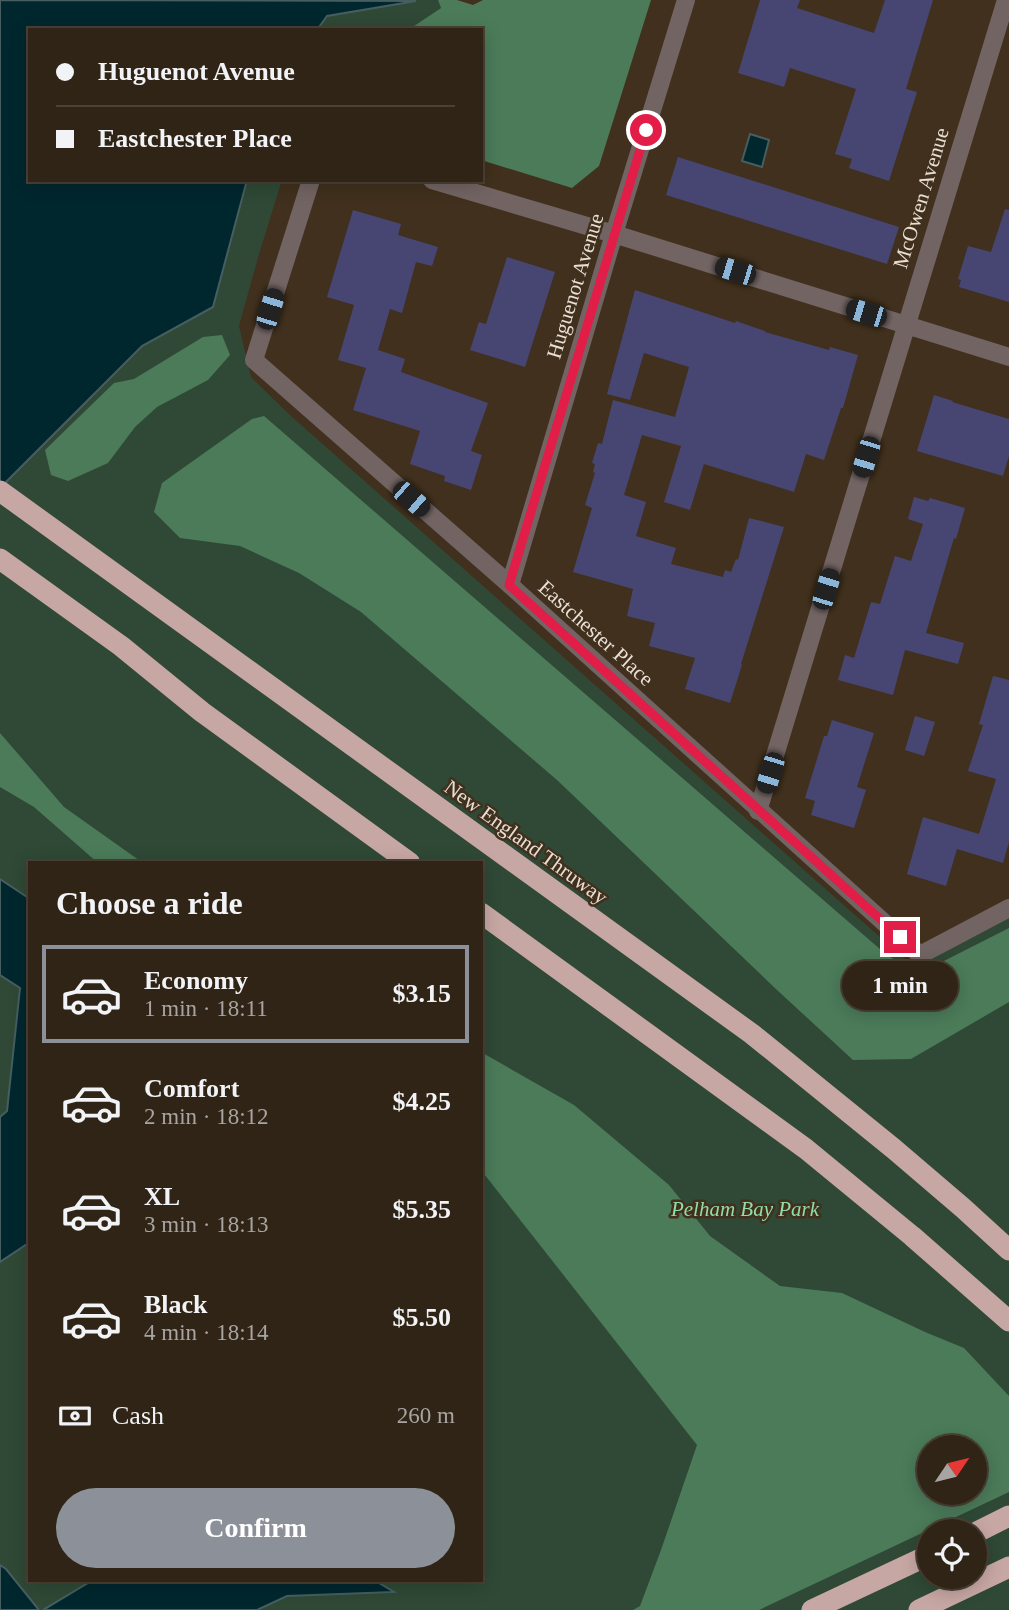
<!DOCTYPE html>
<meta charset="utf-8">
<style>
body{margin:0;font-family:Georgia,serif;background:#382c1f;color:#f1f3f6;height:100vh;display:flex;flex-direction:column;font-size:26px;white-space:nowrap}
*{box-sizing:border-box;margin:0}
p{font-size:23px;color:#a8a4a1}
.icon{flex:none;width:38px;height:38px;fill:none;stroke:currentColor;stroke-width:2;stroke-linecap:round;stroke-linejoin:round}
.map{position:relative;flex:1;overflow:hidden}
.sheet{position:absolute;left:28px;top:861px;width:455px;height:721px;display:flex;flex-direction:column;background:#302416;border-radius:0px;box-shadow:0 4px 18px #0003,0 0 0 2px #4b4135}
.sheet>*{flex:none}
.guide{position:absolute;left:28px;top:28px;width:455px;height:154px;border-radius:0px;box-shadow:0 4px 18px #0003,0 0 0 2px #4b4135;display:grid;align-content:center;height:154px;padding:0 28px;background:#302416}
.needle{width:46px;rotate:55deg}
.buttons{position:absolute;left:917px;top:1435px;display:grid;gap:14px}
.buttons a{display:grid;place-items:center;width:70px;height:70px;border-radius:50%;background:#302416;box-shadow:0 4px 18px #0003,0 0 0 2px #4b4135;font-size:35px}
.end{position:absolute;width:32px;height:32px;margin:-16px;border:9px solid #e11d48;background:#fff;box-shadow:0 0 0 4px #fff}
.from{border-radius:50%}
.bubble{position:absolute;height:49px;border-radius:24px;background:#302416;box-shadow:0 4px 18px #0003,0 0 0 2px #4b4135;font-size:23px;font-weight:800;line-height:49px;text-align:center}
.car{position:absolute;width:21px;height:42px;margin:-21px -10px;border-radius:9px;box-shadow:0 0 5px 2px #0007;background:linear-gradient(#222 24%,#8ab4d8 0 40%,#222 0 76%,#8ab4d8 0 86%,#222 0)}
.guide b{display:flex;align-items:center;gap:24px;height:66px;font-size:26px}
.guide b+b{border-top:2px solid #4b4135}
.guide i{width:18px;height:18px;background:#f1f3f6}
ul{padding:0;list-style:none}
li{display:flex;align-items:center;gap:21px;height:98px;margin:0 14px 10px;padding:0 14px;border:4px solid transparent;border-radius:0px}
li div{flex:1}
li b{display:block;font-size:26px}
li em{font-style:normal;font-weight:800}
li.on{border-color:#8c9099}
li>.icon{width:63px;height:63px;stroke-width:1.5}
h2{padding:0 28px;font-size:32px;line-height:84px}
.pay{display:flex;align-items:center;gap:18px;height:77px;padding:0 28px;font-size:26px}
.pay p{margin-inline-start:auto}
.action{display:flex;gap:14px;margin-top:auto;padding:14px 28px}
.action a{flex:1;height:80px;border-radius:42px;background:#8c9099;color:#fff;font-size:28px;font-weight:800;line-height:80px;text-align:center}
.map>svg:first-child{display:block}
</style>
<div class="map">
<svg width="1009" height="1610" viewBox="0 0 1009 1610">
<rect width="100%" height="100%" fill="#40301d"/>
<g fill="#2f4936" fill-rule="evenodd">
<path d="M415,0H438L441,8L408,30H317L326,16Z"/>
<path d="M247,180H282L259,254L239,326L251,377L291,416L907,961L921,964L1009,918V1610H0V488L142,346L213,307ZM30,863H481V1580H30ZM929,1447H975V1493H929ZM929,1531H975V1577H929Z"/>
</g>
<g fill="#4b7b59" fill-rule="evenodd">
<path d="M438,0H457L473,5L483,0H651L599,166L572,188L481,160V30H408L441,8Z"/>
<path d="M222,335L230,355L208,380L157,407L135,427L108,463L68,481L51,475L45,450L114,383L134,379L203,337Z"/>
<path d="M264,416L888,956L918,971L932,967L1009,928V1002L911,1059L853,1060L777,990L557,780L361,612L299,573L240,546L180,538L154,512L162,483L252,419Z"/>
<path d="M0,733L64,807L143,863H98L34,807L0,787Z"/>
<path d="M481,1052L574,1105L669,1185L710,1236L780,1286L842,1293L925,1332L964,1348L1009,1396V1492L759,1610H633L640,1606L661,1550L697,1445L481,1170ZM975,1447V1493H929V1447Z"/>
</g>
<g fill="#00272e" stroke="#465e60" stroke-width="2">
<path d="M0,0L416,1L327,16L317,30H30V180H247L213,307L142,346L0,488Z"/>
<path d="M750,134L769,140L762,167L742,161Z"/>
<path d="M0,879L30,899V1242L0,1262V1117L7,1111L20,988L0,975Z"/>
<path d="M0,1565L6,1569L39,1610H0Z"/>
<path d="M93,1580H374L394,1592L287,1596L257,1610H43Z"/>
</g>
<g fill="#474673">
<path d="M760,0H800L797,8L874,33L885,0H933L906,89L917,92L889,181L849,168L852,159L835,154L856,89L790,68L784,87L738,73Z"/>
<path d="M678,157L899,227L887,264L666,195Z"/>
<path d="M1005,209L1009,210V302L959,287L961,280L958,279L968,246L991,252Z"/>
<path d="M353,210L401,224L398,235L438,247L432,266L416,262L402,313L390,309L378,350L405,359L401,372L488,403L471,451L482,455L471,490L444,481L445,476L410,464L420,431L353,410L366,368L338,360L354,305L327,297Z"/>
<path d="M507,257L555,272L525,367L470,350L479,322L486,324Z"/>
<path d="M635,290L735,323L736,321L765,331V332L829,350L830,347L858,355L843,408H841L824,460L806,454L794,492L704,464L690,510L664,502L681,446L642,435L624,495L646,502L636,536L676,548L671,564L723,577L725,570L731,572L736,559L738,560L749,518L784,527L741,664L742,665L730,703L685,689L695,658L649,646L655,623L627,616L633,589L573,572L592,508L585,505L595,473L593,472L595,464L592,463L598,443L602,444L613,400L675,417L689,367L644,353L630,400L607,394Z"/>
<path d="M934,395L953,401L952,402L1009,419V456L1003,476L917,451Z"/>
<path d="M914,497L928,501L930,498L965,508L956,539L954,538L926,633L964,643L958,664L905,650L893,695L838,680L845,655L854,658L871,602L880,604L895,556L911,561L923,524L908,519Z"/>
<path d="M993,676L1009,680V842L1003,863L957,849L946,886L907,874L923,817L979,834L996,779L968,771L983,725L979,724Z"/>
<path d="M915,716L935,722L924,756L905,750Z"/>
<path d="M832,720L874,733L857,787L866,790L854,828L811,815L815,801L805,798L824,736H827Z"/>
</g>
<g fill="none" stroke-linecap="round" stroke-linejoin="round">
<g stroke="#726463" stroke-width="18">
<path d="M311,180L254,360L510,585L920,955L1009,908"/>
<path d="M432,180L614,234L1009,357"/>
<path d="M510,585L614,234L686,0"/>
<path d="M758,811L1006,0"/>
</g>
<g stroke="#c7a7a4" stroke-width="21">
<path d="M0,491L752,1034L894,1149L963,1208L1009,1250"/>
<path d="M0,559L121,646L202,712L410,863"/>
<path d="M481,913L806,1149L912,1236L1009,1321"/>
<path d="M975,1533L1009,1516"/>
<path d="M812,1610L929,1555"/>
<path d="M919,1610L1009,1567"/>
</g>
</g>
<g fill="none" stroke-linecap="round" stroke-linejoin="round">
<path stroke="#e11d48" stroke-width="9" d="M646,130L509,585L900,937"/>
</g>
<g text-anchor="middle" dominant-baseline="central" stroke-width="5" stroke-linejoin="round" paint-order="stroke">
<g font-size="21" fill="#e9dfd4" stroke="#40301d">
<text transform="translate(921 198) rotate(-73)">McOwen Avenue</text>
<text transform="translate(575 286) rotate(-73)">Huguenot Avenue</text>
<text transform="translate(596 633) rotate(42)">Eastchester Place</text>
<text transform="translate(526 842) rotate(36)">New England Thruway</text>
</g>
<g font-size="21" font-style="italic" fill="#92dca7" stroke="#40301d">
<text x="745" y="1209">Pelham Bay Park</text>
</g>
</g>
</svg>
<div class="buttons">
<a><svg class="needle" viewBox="-14 -14 28 28"><path d="M0-13l5 13h-10z" fill="#e53935"/><path d="M0 13l5-13h-10z" fill="#a8a4a1"/></svg></a>
<a><svg class="icon" aria-label="locate" viewBox="0 0 24 24"><circle cx="12" cy="12" r="6"/><path d="M12 2v4M12 18v4M2 12h4M18 12h4"/></svg></a>
</div>
<i class="end from" style="left:646px;top:130px"></i>
<i class="end" style="left:900px;top:937px"></i>
<div class="bubble" style="left:842px;top:961px;width:116px">1 min</div>
<i class="car" style="left:735px;top:271px;rotate:287deg"></i>
<i class="car" style="left:270px;top:309px;rotate:17deg"></i>
<i class="car" style="left:866px;top:313px;rotate:287deg"></i>
<i class="car" style="left:866px;top:457px;rotate:197deg"></i>
<i class="car" style="left:411px;top:499px;rotate:131deg"></i>
<i class="car" style="left:826px;top:589px;rotate:17deg"></i>
<i class="car" style="left:770px;top:773px;rotate:197deg"></i>
<div class="guide">
<b><i class="from"></i>Huguenot Avenue</b>
<b><i></i>Eastchester Place</b>
</div>
<section class="sheet">
<h2>Choose a ride</h2>
<ul>
<li class="on"><svg class="icon" aria-label="car" viewBox="0 0 24 24"><path d="M5 17H2v-5l4-1 3-4h7l3 4 3 1v5h-3M9 17h6M6 11h13"/><circle cx="7" cy="17" r="2"/><circle cx="17" cy="17" r="2"/></svg><div><b>Economy</b><p>1 min · 18:11</p></div><em>$3.15</em></li>
<li><svg class="icon" aria-label="car" viewBox="0 0 24 24"><path d="M5 17H2v-5l4-1 3-4h7l3 4 3 1v5h-3M9 17h6M6 11h13"/><circle cx="7" cy="17" r="2"/><circle cx="17" cy="17" r="2"/></svg><div><b>Comfort</b><p>2 min · 18:12</p></div><em>$4.25</em></li>
<li><svg class="icon" aria-label="car" viewBox="0 0 24 24"><path d="M5 17H2v-5l4-1 3-4h7l3 4 3 1v5h-3M9 17h6M6 11h13"/><circle cx="7" cy="17" r="2"/><circle cx="17" cy="17" r="2"/></svg><div><b>XL</b><p>3 min · 18:13</p></div><em>$5.35</em></li>
<li><svg class="icon" aria-label="car" viewBox="0 0 24 24"><path d="M5 17H2v-5l4-1 3-4h7l3 4 3 1v5h-3M9 17h6M6 11h13"/><circle cx="7" cy="17" r="2"/><circle cx="17" cy="17" r="2"/></svg><div><b>Black</b><p>4 min · 18:14</p></div><em>$5.50</em></li>
</ul>
<div class="pay"><svg class="icon" aria-label="cash" viewBox="0 0 24 24"><path d="M3 7h18v10H3z"/><circle cx="12" cy="12" r="2"/></svg>Cash<p>260 m</p></div>
<div class="action"><a>Confirm</a></div>
</section>
</div>
